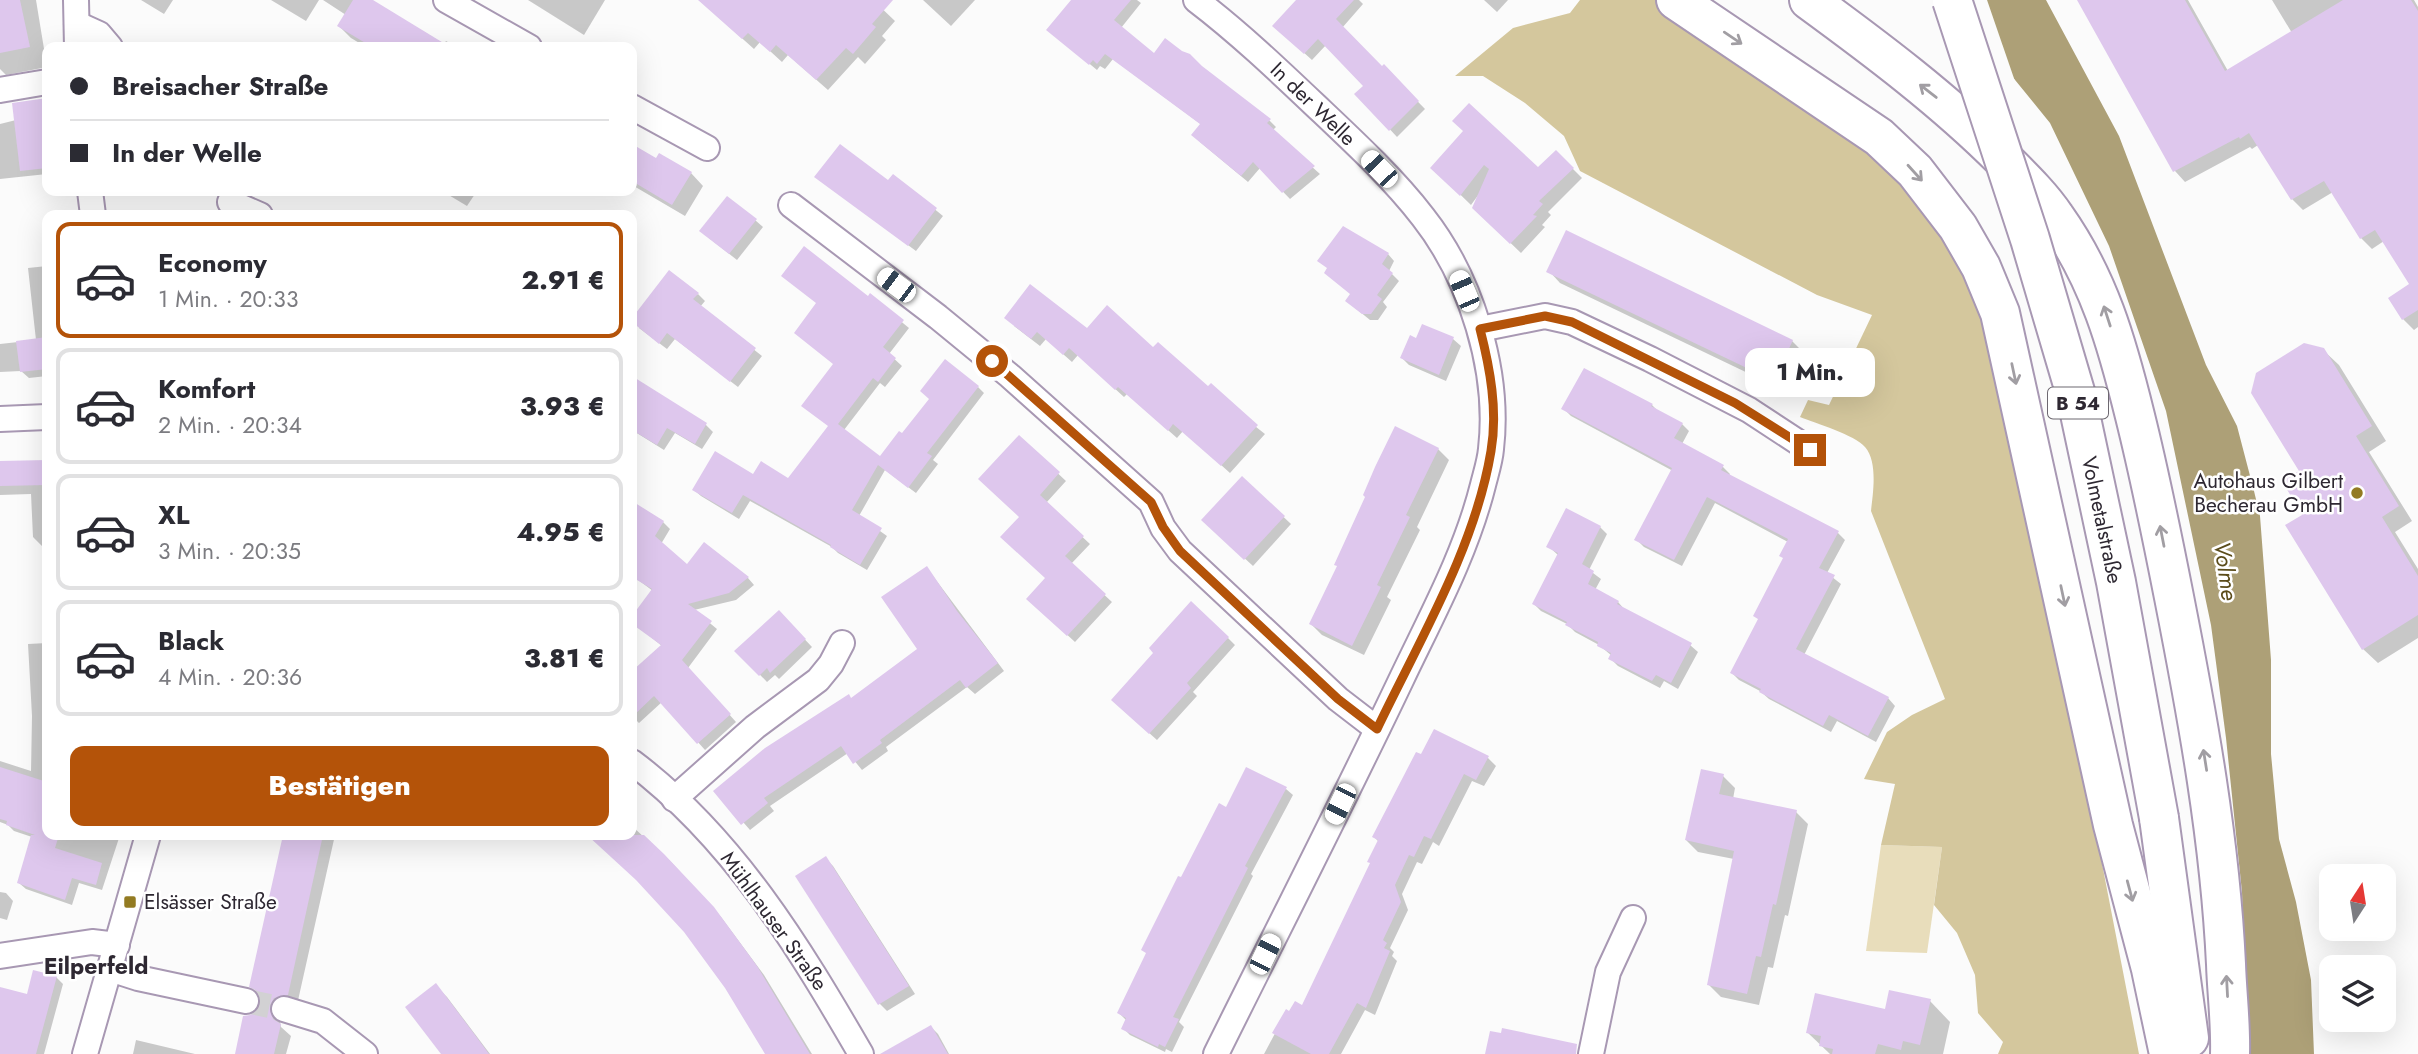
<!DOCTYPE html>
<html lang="de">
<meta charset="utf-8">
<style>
body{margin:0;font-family:Jost,sans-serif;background:#f7f7f7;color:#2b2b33;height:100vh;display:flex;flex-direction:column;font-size:26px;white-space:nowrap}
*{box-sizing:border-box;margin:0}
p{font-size:23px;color:#7c7c81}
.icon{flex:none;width:38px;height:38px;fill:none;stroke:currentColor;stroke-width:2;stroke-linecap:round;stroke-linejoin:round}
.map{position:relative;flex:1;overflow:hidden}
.panel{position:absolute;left:42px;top:210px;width:595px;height:630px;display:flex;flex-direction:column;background:#fff;border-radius:14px;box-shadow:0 7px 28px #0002}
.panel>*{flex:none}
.banner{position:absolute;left:42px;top:42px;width:595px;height:154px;border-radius:14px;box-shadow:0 7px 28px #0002;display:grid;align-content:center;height:154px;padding:0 28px;background:#fff}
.needle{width:46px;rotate:12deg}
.buttons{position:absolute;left:2319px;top:864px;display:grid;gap:14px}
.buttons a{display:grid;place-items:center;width:77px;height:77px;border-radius:14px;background:#fff;box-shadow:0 7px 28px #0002;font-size:35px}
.end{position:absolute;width:32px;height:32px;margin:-16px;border:9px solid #b45309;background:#fff;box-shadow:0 0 0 4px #fff}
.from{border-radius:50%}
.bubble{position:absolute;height:49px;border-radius:14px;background:#fff;box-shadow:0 7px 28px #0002;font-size:23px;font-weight:800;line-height:49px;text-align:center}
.car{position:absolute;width:21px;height:42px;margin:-21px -10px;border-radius:9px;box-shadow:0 0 5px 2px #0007;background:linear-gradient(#fff 24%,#345 0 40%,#fff 0 76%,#345 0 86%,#fff 0)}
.banner b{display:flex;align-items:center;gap:24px;height:66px;font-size:26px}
.banner b+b{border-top:2px solid #e1e1e2}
.banner i{width:18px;height:18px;background:#2b2b33}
ul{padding:12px 0 0;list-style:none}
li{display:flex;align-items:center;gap:21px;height:116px;margin:0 14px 10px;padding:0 14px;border:4px solid #e1e1e2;border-radius:14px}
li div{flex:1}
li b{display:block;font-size:26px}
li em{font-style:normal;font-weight:800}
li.selected{border-color:#b45309}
li>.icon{width:63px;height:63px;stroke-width:1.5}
.action{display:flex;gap:14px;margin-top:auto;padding:14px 28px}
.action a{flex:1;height:80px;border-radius:14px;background:#b45309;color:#fff;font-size:28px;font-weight:800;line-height:80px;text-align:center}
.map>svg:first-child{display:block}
</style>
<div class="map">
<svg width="2418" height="1054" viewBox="0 0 2418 1054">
<rect width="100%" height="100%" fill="#fbfbfb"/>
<path fill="#e8ddbb" d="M1881,845L1942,847L1927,953L1866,951Z"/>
<path fill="#d4c79d" d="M1580,0H1661L1854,139L1947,228L1990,319L2084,771L2139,1054H1998L2003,1042L1978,1013L1975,975L1957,933L1934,905L1942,847L1881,845L1895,784L1864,779L1887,732L1912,715L1945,699L1871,511C1873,493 1878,462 1865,447C1855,435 1815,423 1800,417L1808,400L1829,405L1872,315L1817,295L1580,171L1564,136L1525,103L1483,76H1455L1513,28L1570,13Z"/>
<path fill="#ada077" d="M1950,0H2046L2119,136L2206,365L2237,426L2254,491L2260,516L2271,660V754L2279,839L2296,902L2311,980L2314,1054H2247L2242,892L2226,738L2211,625L2166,411L2109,246L2050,123Z"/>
<path fill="#fbfbfb" d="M1946,0H1987L2018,90L1947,2Z"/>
<g fill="#0003">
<path d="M0,0H36L47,67L6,75L0,69Z"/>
<path d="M141,0H173L164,14Z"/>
<path d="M271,0H319L306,21Z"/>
<path d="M323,0H371L444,44L446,41L457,47H366L351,38L339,26L346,15Z"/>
<path d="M528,0H605L584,35Z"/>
<path d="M708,0H873L895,21L882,36L886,40L865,64L858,57L828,90L788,55L782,62L760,42L754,49L716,15Z"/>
<path d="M923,0H975L951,26Z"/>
<path d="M1073,0H1137L1141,3L1121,28L1155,55L1202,68L1269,120L1276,127L1272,131L1320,174L1290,199L1260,168L1248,182L1200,142L1202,125L1113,59L1105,69L1100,66L1097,70L1056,36Z"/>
<path d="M1299,0H1359L1363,4L1342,28L1382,68L1384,67L1425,109L1397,137L1357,94L1365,86L1326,45L1312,60L1282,33Z"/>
<path d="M1484,0H1508L1497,12Z"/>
<path d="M2079,0H2188L2228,71L2292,33L2272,0H2414L2418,7V327L2414,330L2403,319L2412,285L2384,241L2372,249L2361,238L2333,192L2303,210L2292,199L2258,145L2252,149L2250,147L2185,182L2175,171Z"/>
<path d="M47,100V174L0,179V124L16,120L14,105Z"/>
<path d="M1465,131L1538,170L1556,152L1582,178L1548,212L1551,215L1542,225L1545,227L1521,253L1474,208L1479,194L1471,205L1433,168Z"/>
<path d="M632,146L656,160L691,173L703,186L685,216L632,185Z"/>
<path d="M894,176L943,216L916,251L816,177L888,183Z"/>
<path d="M135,191H170L139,195Z"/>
<path d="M442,191H477L467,206Z"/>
<path d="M755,220L763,227L737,260L709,238Z"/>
<path d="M1388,254L1394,261L1389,271L1399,281L1383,302L1387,307L1378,320H1370L1354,307L1351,294Z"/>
<path d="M47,266V376L29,378L21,371L0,372V344L36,340L28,268Z"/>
<path d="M1549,271L1792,341L1803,352L1785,391L1560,283Z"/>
<path d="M698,294L705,301L700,307L762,356L738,387L675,339L667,349L639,328Z"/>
<path d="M870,296L909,328L889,354L902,366L885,387L880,383L844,430L881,459L903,436L978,387L984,393L933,460L938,464L916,493L885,470L859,516L887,536L867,570L838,553L832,547L750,501L739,519L701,496L694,490L753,476L789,481L830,427L834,365Z"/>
<path d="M1014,326L1087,330L1208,389L1265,434L1230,473L1183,431L1177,438L1127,394L1124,397L1078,355L1072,362L1046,339L1040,346Z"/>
<path d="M1423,326L1453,339L1461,346L1446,381L1409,365L1402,358L1417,340Z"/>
<path d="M2323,350L2339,365L2386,441L2369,452L2412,521L2395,532L2418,569V638L2378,663L2363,649L2305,516L2301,471Z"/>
<path d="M632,379L706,425L713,432L702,449L675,433L664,450L632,430Z"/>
<path d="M1652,405L1659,412L1682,424L1689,431L1682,444L1723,467L1730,474L1729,476L1838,533L1845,540L1827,573L1841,584L1804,655L1888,698L1895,706L1876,742L1837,721L1831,732L1769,699L1760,691L1739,680L1732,673L1760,620L1784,559L1788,542L1715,503L1682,566L1644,547L1637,540L1673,471L1571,416L1564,409Z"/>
<path d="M1019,437L1066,481L1046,503L1090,544L1071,564L1112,602L1075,642L1036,606L1047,578L1021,517Z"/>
<path d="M1438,449L1449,460L1417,527L1420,530L1387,597L1391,600L1364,655L1322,635L1311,624L1339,567Z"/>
<path d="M47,462V546H42L33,537L31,494L0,495V463Z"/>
<path d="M1242,478L1291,524L1253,566L1203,520Z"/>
<path d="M632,504L663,522L670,529L661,544L687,566L748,578L754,585L736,600L694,610L717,629L688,668L736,722L705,750L662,702L639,723L632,716V674L662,646L632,622V619L653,591L633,576L644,556L632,549Z"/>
<path d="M1600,527L1607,534L1589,570L1601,579L1595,590L1618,602L1625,610L1690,645L1698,652L1678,689L1664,681L1660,688L1618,666L1611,659L1612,656L1599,645L1575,632L1567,624L1541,611L1534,604L1558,555L1548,546Z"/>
<path d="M927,568L1004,671L975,694L967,687L886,747L888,751L862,770L848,753L770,806L774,811L750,830L716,791L852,699L920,649Z"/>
<path d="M779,612L812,647L779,679L775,675L767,682L737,651Z"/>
<path d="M1228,638L1235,645L1193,692L1197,696L1157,740L1120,707L1155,653Z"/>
<path d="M47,643V835H120L102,890L79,883L72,905L26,889L19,883L32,837L14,831L8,825L0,822V761L31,771L32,716L28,644Z"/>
<path d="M1416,754L1488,758L1496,766L1484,786L1472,781L1439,846L1433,842L1422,864L1417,862L1402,894L1408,910L1390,948L1394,952L1392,956L1397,961L1375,1015L1365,1010L1341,1054H1264L1287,1011L1290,1013L1303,1008L1371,864L1379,842L1374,837Z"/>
<path d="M1723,776L1735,788L1733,799L1796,812L1808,824L1788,916L1785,915L1773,968L1768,967L1759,1005L1721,997L1709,985L1734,859L1698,852L1686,840Z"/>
<path d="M1286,789L1293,795L1251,874L1253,876L1179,1022L1184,1027L1172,1052L1166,1049L1165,1052L1130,1035L1123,1028L1127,1021L1119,1013L1181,880L1227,809Z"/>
<path d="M632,826L672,863L721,917L764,975L812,1054H767L727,987L685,931L641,883L588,835H632Z"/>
<path d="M284,835H335L297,1005L279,1016L281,1027L291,1036L286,1054H236L262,1004L259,994L251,986Z"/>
<path d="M825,858L833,866L915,994L887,1011L880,1004L797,877Z"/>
<path d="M0,892L6,893L13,901L7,920L0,918Z"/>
<path d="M56,977L63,984L44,1054H0V998L28,996Z"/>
<path d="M436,986L447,997L490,1054H444Z"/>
<path d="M1930,1001L1950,1022L1943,1054H1830L1807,1032Z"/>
<path d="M931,1027L938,1034L949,1054H908Z"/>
<path d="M136,1040L195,1054H133Z"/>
</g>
<g fill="#dec7ed">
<path d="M0,0H20L30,47L0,53Z"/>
<path d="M353,0H373L450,47H372L337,26Z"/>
<path d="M698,0H893L872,24L876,27L853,54L846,48L816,80L776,45L770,52L748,33L742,39Z"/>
<path d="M1071,0H1131L1114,20L1154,53L1165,38L1182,51L1190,54L1202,66L1271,119L1267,123L1315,166L1282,193L1253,162L1241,176L1191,135L1200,124L1105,54L1097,64L1093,60L1089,65L1046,30Z"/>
<path d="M1296,0H1354L1336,19L1382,66L1384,64L1419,101L1389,131L1354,94L1363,86L1318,39L1304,54L1272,26Z"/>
<path d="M2077,0H2185L2225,71L2343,0H2411L2418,11V310L2402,320L2388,298L2409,284L2375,230L2360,239L2324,181L2291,200L2249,133L2240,139L2239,137L2173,172Z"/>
<path d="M47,98V168L20,171L12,103Z"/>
<path d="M1469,103L1538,167L1556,150L1574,168L1539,201L1543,204L1533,215L1537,216L1510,244L1472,208L1489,169L1484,165L1460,196L1430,168L1463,131L1452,121Z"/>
<path d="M632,144L656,158L659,153L692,172L672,205L632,181Z"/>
<path d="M840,144L888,180L893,174L937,208L908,246L814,177Z"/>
<path d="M727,196L757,219L729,254L699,231Z"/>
<path d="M1343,226L1389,253L1382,264L1393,273L1377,295L1382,299L1371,314H1362L1345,301L1350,294L1324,273L1327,268L1317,261Z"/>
<path d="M1566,230L1793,340L1774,381L1546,272Z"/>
<path d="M804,246L868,296L870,293L904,320L883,347L896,358L878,382L873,378L838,424L880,456L899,431L902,433L929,399L920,391L945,359L979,386L927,453L932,456L908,488L878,465L852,510L882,528L860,565L830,547L831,545L743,495L732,513L692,490L715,451L753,474L761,461L788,478L828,426L801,406L833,364L794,333L816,303L781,276Z"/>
<path d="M669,270L699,293L693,299L756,348L730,382L667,333L659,344L632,322V318Z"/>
<path d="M1030,284L1087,328L1107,305L1153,347L1158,342L1208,386L1211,383L1258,425L1221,466L1173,424L1168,431L1118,387L1115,390L1069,348L1063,355L1037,332L1031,339L1004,318Z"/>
<path d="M1422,324L1454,337L1439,375L1400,358L1410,335L1416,338Z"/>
<path d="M47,337V369L20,372L16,341Z"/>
<path d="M2304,343L2324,348L2372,426L2356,436L2399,506L2382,517L2418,576V615L2362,650L2285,525L2302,515L2282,481L2299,471L2251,393L2256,373Z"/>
<path d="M1584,368L1653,404L1651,406L1683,423L1674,438L1724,465L1721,470L1839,531L1819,568L1835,575L1796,649L1889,697L1868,736L1829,715L1823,726L1759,692L1761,689L1730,673L1758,619L1753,616L1783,558L1779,556L1788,539L1707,497L1674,560L1634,540L1672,468L1561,409Z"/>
<path d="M632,376L707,423L695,444L667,428L657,445L632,430Z"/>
<path d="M1395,426L1439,448L1406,515L1410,517L1377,585L1381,587L1352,646L1309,624L1337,566L1334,565L1365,497L1363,495L1375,467Z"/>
<path d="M1019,435L1060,472L1040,495L1084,536L1065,556L1106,594L1067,636L1026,599L1045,578L1000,537L1019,517L978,479Z"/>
<path d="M47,460V485L0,486V461Z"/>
<path d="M1242,476L1285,516L1244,560L1201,520Z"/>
<path d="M632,501L664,521L655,536L687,564L704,542L749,577L729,593L688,604L712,621L682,660L731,714L697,744L654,696L632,717V671L661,645L632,624V616L652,589L632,577Z"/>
<path d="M1566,508L1601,526L1582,564L1594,571L1588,584L1619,601L1617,604L1692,643L1671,683L1656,675L1652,681L1608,659L1611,653L1597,646L1598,642L1565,625L1567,622L1532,604L1558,553L1546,547Z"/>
<path d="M927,566L957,611L998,663L966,688L960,680L880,740L882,743L853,764L841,746L764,798L768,803L741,825L713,791L765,748L849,694L851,698L917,649L881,597Z"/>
<path d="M1191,601L1229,637L1187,683L1191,688L1149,734L1111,700L1153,653L1149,648Z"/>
<path d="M779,610L806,639L770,673L767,668L759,676L734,651Z"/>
<path d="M1434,729L1489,756L1476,780L1464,774L1431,839L1424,836L1414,857L1409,855L1395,885L1401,902L1383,940L1387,943L1384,948L1390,951L1366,1008L1357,1003L1329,1054H1311L1272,1033L1286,1009L1289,1011L1295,1001L1302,1005L1370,863L1367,862L1378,840L1372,837L1416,752L1421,754Z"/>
<path d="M0,767L47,782V835H59L55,848L102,863L96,885L72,878L65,900L17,883L31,835H35L6,825L7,821L0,819Z"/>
<path d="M1246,767L1287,787L1245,866L1248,868L1173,1017L1179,1019L1165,1047L1159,1044L1158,1047L1121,1029L1126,1018L1117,1013L1146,953L1141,950L1178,876L1181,877L1219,803L1226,807Z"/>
<path d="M1701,769L1724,774L1719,794L1797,810L1776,905L1773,904L1761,957L1756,956L1747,994L1707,985L1734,851L1685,840Z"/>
<path d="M283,835H323L288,995L274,998L270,1005L273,1019L281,1024L274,1054H235L243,1016L250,1015L257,1011L261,1003L256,990L249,987Z"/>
<path d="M587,835H644L664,854L714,907L757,966L810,1054H765L725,988L684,932L636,880Z"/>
<path d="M826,856L909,986L878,1005L795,876Z"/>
<path d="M33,970L57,976L36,1054H0V987L27,994Z"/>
<path d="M436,983L475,1035L489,1054H441L405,1007Z"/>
<path d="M1889,990L1931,999L1920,1045L1903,1041L1901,1050L1878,1044L1875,1054H1832L1833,1049L1819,1046L1821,1036L1806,1033L1815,993L1885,1009Z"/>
<path d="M931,1025L948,1054H880Z"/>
<path d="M1502,1028L1577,1044L1576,1054H1485L1490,1031L1501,1033Z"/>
</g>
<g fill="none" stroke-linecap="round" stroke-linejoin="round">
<path stroke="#d2d1d3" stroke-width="24" stroke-dasharray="24 12" stroke-linecap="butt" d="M246,1001L284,1009"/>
<defs>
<g id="minor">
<path d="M76,0L77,47"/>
<path d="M446,0L529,47"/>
<path d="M1196,0C1238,32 1277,69 1316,106C1352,140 1393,178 1423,217C1471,278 1500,371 1491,449C1490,461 1486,473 1483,485C1466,553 1432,615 1402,678C1342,804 1278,929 1216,1054"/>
<path d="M77,24L99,34L110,47"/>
<path d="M0,90L47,82"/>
<path d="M632,107L707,148"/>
<path d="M90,191L93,215"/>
<path d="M230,202L260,215"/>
<path d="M791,205L938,317L1010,376L1151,502L1163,528L1180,551L1338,699L1377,729"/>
<path d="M1480,329L1545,316L1572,322L1650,359L1749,410L1810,450"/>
<path d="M0,419L47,417"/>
<path d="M632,762C733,838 799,947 861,1054"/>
<path d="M674,799L755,727L818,680L831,664L842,643"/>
<path d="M0,956L92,942L117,945"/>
<path d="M110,969L138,978L246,1001"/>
<path d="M284,1009L323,1021L365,1054"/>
<path d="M85,1054L148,835"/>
<path d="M1591,1054L1608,972L1633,918"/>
</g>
<g id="primary">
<path d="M1676,0L1879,137L1915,171L1958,227L1981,267L2000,313L2113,825L2151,969L2169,1054"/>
<path d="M1809,0C1876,49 1944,100 2003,159C2021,177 2041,196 2055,217C2099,279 2117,343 2135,416C2150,476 2162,536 2174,597C2198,719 2220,840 2226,964C2227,994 2231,1024 2230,1054"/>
<path d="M2159,818L2189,1038"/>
</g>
</defs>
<use href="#minor" stroke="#a898b3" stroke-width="28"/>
<use href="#primary" stroke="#a898b3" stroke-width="42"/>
<use href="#minor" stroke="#fff" stroke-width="24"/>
<use href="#primary" stroke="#fff" stroke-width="38"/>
<defs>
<path id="primary-bridge" d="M1952,0L2030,239L2076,395L2116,582L2159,818"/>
</defs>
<use href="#primary-bridge" stroke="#a898b3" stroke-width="42" stroke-linecap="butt"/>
<use href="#primary-bridge" stroke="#fff" stroke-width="38"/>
</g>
<defs><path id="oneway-shaft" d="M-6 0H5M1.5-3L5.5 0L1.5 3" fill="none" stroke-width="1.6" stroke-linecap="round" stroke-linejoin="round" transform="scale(1.75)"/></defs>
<g stroke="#a19ea3">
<use href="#oneway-shaft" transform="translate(1733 38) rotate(34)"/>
<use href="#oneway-shaft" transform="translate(1928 91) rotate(-142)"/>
<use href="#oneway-shaft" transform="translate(1915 173) rotate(48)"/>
<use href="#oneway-shaft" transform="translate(2107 316) rotate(-108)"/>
<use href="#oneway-shaft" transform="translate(2014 374) rotate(78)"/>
<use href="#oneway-shaft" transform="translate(2162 536) rotate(-101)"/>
<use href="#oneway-shaft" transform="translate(2063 596) rotate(78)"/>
<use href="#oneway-shaft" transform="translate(2205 760) rotate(-99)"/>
<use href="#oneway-shaft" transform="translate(2130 891) rotate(75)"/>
<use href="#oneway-shaft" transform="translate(2227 986) rotate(-93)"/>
</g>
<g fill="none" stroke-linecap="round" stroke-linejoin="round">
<path stroke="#b45309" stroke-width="9" d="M992,361L1151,502L1163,527L1180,551L1338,699L1377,729C1419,641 1475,548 1491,451C1498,411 1490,368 1480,329L1545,316L1572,322L1735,403L1810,450"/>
</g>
<g fill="#937b22" stroke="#fff" stroke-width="2.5">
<circle cx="2357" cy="493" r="7"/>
<rect x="123" y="895" width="14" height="14" rx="3.5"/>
</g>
<g text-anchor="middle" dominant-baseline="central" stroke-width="5" stroke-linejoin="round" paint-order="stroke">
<rect fill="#fff" stroke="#6d6870" stroke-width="2" x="2048" y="387.5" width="60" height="31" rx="5"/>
<g font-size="19" font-weight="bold" fill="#2e2832">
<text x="2078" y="403">B 54</text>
</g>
<g font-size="21" fill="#2e2832" stroke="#fff">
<text transform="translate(1313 104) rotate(44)">In der Welle</text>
<text transform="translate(2102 520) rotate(78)">Volmetalstraße</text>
<text transform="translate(774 921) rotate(54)">Mühlhauser Straße</text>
</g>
<g font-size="21" fill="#2e2832" stroke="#fff" text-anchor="end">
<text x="2343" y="481">Autohaus Gilbert<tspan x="2343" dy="24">Becherau GmbH</tspan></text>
<text x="144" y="902" text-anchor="start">Elsässer Straße</text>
</g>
<g font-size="23" font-style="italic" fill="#5b4c1a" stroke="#fff">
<text transform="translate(2226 571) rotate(82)">Volme</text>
</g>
<g font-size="23" font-weight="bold" fill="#2e2832" stroke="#fff">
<text x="96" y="966">Eilperfeld</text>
</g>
</g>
</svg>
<div class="buttons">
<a><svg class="needle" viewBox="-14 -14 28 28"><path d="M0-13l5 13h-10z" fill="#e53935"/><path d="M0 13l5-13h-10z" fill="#7c7c81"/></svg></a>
<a><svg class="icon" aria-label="layers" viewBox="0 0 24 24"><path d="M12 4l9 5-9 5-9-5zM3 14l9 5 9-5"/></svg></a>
</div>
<i class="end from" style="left:992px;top:361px"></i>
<i class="end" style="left:1810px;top:450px"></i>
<div class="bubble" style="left:1745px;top:348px;width:130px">1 Min.</div>
<i class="car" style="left:1379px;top:169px;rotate:316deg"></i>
<i class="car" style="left:896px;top:285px;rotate:307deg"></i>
<i class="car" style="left:1464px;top:291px;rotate:337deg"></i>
<i class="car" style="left:1340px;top:804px;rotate:206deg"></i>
<i class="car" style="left:1265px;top:954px;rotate:26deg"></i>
<div class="banner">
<b><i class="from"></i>Breisacher Straße</b>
<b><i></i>In der Welle</b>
</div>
<section class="panel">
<ul>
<li class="selected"><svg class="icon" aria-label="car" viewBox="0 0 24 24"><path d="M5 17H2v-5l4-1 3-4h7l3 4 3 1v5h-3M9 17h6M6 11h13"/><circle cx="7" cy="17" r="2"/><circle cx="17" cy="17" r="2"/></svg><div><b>Economy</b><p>1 Min. · 20:33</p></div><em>2.91 €</em></li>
<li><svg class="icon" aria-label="car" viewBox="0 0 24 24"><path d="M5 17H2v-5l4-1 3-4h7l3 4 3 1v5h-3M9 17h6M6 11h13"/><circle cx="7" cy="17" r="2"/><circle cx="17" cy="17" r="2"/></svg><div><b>Komfort</b><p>2 Min. · 20:34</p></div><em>3.93 €</em></li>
<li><svg class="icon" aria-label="car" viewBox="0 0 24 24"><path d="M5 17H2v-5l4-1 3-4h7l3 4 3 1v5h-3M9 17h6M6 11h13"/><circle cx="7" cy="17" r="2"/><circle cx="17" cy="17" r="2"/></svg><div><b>XL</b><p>3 Min. · 20:35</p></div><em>4.95 €</em></li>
<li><svg class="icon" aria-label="car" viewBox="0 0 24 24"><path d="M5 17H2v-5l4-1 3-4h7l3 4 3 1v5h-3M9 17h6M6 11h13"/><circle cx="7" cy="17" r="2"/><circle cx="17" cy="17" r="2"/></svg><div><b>Black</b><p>4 Min. · 20:36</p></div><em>3.81 €</em></li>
</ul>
<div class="action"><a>Bestätigen</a></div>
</section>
</div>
